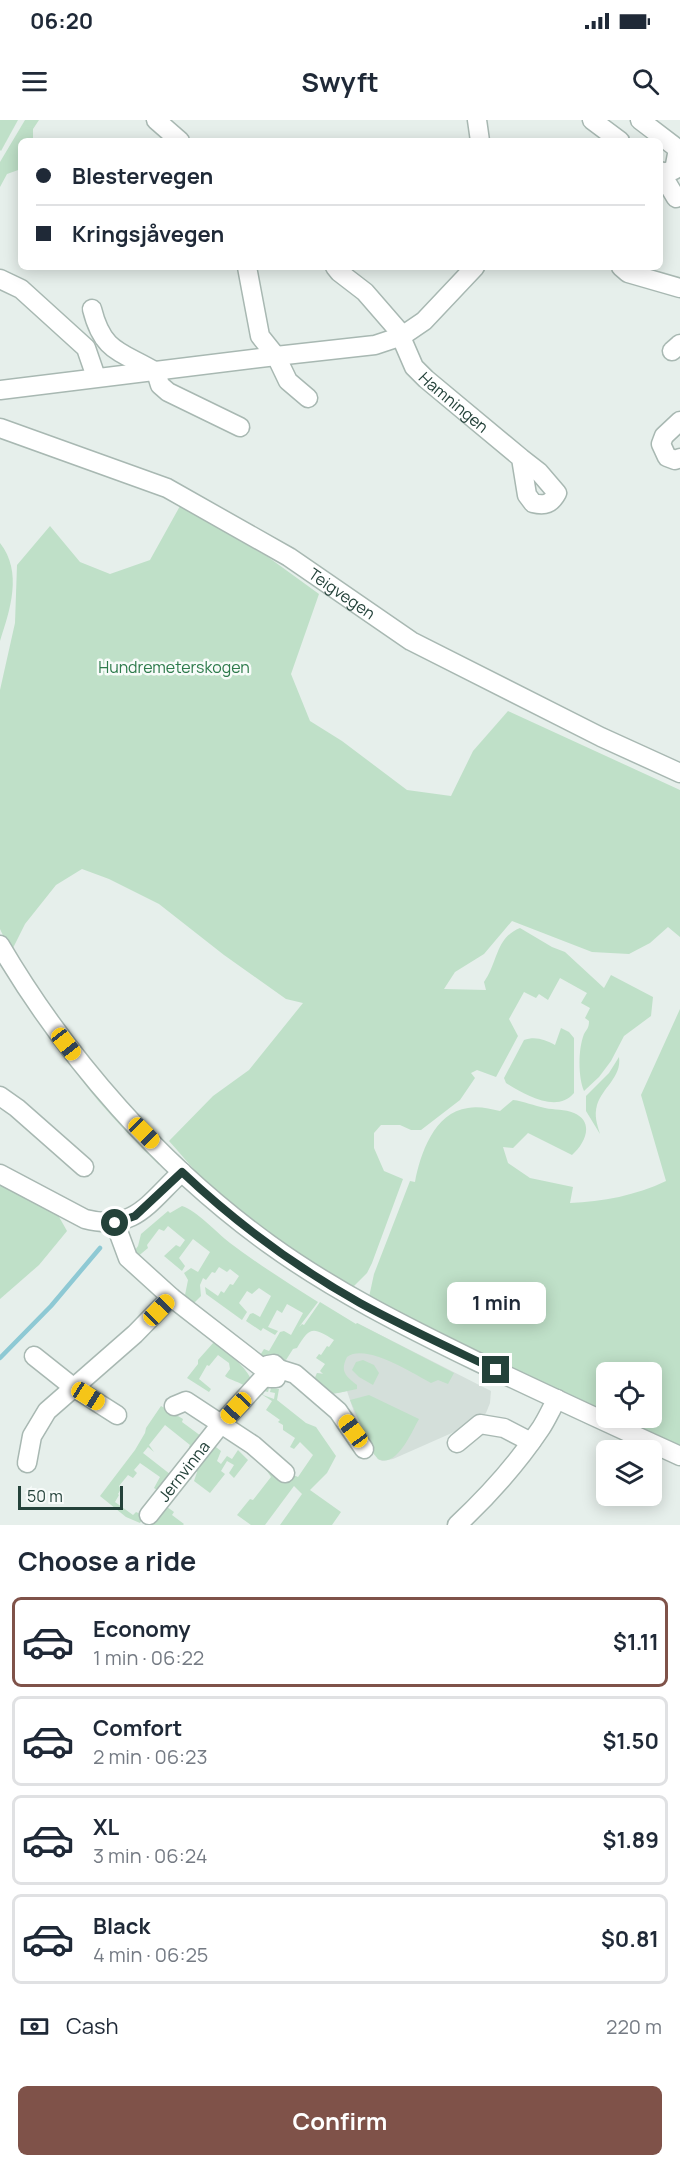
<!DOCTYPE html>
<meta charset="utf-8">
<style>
body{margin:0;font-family:Manrope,sans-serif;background:#f2f2f3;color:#1f2937;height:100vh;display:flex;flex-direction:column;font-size:22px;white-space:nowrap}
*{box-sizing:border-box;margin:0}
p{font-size:20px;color:#747a83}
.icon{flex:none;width:33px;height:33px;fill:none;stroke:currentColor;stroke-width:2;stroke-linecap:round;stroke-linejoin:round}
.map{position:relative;height:1405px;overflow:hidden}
.drawer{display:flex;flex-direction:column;background:#fff;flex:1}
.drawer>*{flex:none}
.banner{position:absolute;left:18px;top:18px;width:645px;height:132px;border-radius:9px;box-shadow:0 3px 15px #0003;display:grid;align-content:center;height:132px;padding:0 18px;background:#fff}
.buttons{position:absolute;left:596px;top:1242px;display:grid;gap:12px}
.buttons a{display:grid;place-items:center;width:66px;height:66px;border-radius:9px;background:#fff;box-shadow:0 3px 15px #0003;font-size:30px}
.scale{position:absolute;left:18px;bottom:15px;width:105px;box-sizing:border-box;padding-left:6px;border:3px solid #24423a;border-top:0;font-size:16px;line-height:21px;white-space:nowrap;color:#24423a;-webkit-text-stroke:4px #f7fbf9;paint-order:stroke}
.end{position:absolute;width:27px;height:27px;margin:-14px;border:8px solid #24423a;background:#fff;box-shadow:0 0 0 3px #fff}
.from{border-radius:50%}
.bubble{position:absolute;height:42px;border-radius:9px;background:#fff;box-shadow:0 3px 15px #0003;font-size:20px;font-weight:700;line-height:42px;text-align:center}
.car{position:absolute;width:18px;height:36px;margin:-18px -9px;border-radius:8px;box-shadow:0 0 4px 2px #0007;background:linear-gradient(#f5c518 24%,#345 0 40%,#f5c518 0 76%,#345 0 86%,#f5c518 0)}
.banner b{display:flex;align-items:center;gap:21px;height:57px;font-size:22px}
.banner b+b{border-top:2px solid #e0e1e3}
.banner i{width:15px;height:15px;background:#1f2937}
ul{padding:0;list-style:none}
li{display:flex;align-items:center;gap:18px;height:90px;margin:0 12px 9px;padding:0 6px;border:3px solid #e0e1e3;border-radius:9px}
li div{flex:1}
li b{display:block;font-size:22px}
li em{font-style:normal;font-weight:700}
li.on{border-color:#7f5249}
li>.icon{width:54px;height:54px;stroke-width:1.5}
h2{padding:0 18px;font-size:27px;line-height:72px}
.pay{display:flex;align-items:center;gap:15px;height:66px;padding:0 18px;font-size:22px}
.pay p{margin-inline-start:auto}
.button{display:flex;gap:12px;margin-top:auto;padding:12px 18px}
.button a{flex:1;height:69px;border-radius:9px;background:#7f5249;color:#fff;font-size:24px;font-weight:700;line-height:69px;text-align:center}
.status{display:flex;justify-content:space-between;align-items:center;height:42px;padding:0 30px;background:#fff;direction:ltr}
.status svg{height:16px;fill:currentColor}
header{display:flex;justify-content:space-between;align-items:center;height:78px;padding:0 18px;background:#fff;font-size:27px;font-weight:700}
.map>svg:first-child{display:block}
</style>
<div class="status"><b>06:20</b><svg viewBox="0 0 49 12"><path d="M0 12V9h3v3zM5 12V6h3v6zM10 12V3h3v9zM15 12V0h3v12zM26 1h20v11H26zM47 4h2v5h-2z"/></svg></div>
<header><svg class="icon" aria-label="menu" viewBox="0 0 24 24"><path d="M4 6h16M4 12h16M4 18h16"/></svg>Swyft<svg class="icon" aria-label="search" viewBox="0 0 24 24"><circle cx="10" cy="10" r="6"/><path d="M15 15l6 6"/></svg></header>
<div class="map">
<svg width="680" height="1405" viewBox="0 0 680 1405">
<rect width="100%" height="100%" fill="#e6efeb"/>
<path fill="#d4dfda" d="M357,1203L491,1271L490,1283L486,1293L479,1301L393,1339L382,1341L378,1339L354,1292L347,1271L333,1274L315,1257L317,1253L325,1254Z"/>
<g fill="#bfe0c8">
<path d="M0,0H18L1,31L0,30Z"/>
<path d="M25,0H39L33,9V21H21V49L7,54L0,67V42Z"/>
<path d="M180,386L268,437L319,474L291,554L310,601L342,621L407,670L451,676L473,631L508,591L680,670V817L668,807L650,823L629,834L592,832L512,801L484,834L455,852L444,869L486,870L484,862C498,843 495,818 520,808L552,827L565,832L604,868L611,855L653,877L651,896L624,916L611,941L599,957L584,971C578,957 578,929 584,914C587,909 589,908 589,901L585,898L590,888L581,883L587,873L560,858L548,880L539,874L536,878L524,872L509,899L518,916L496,957L477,950L471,953L475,958L460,980L421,1010H411L400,1005H381L374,1013V1028L384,1051L403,1059L372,1143L367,1153L352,1168C302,1137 243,1102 203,1059C191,1047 180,1033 169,1021L213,976L249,950L303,883L286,879L224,835L159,784L109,759L82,749L56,765L25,804L11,832L0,809V570L15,503L17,445L50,406L80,442L110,454L150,440Z"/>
<path d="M0,423C23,452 10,490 0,521Z"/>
<path d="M680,889V1326L618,1298H651V1252H606V1292L435,1213L369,1177L374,1154L410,1061L415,1062C420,1035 434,992 468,988C479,986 490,989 500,991L513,980C524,981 534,986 545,988C554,990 565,989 574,993C595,1002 585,1024 572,1035L528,1013L513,1028L503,1027L508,1043L530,1058L573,1067L570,1083C602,1082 637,1075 666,1061L641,975Z"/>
<path d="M561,908L569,912L574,918V973C557,994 524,974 506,963L504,958L524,920C536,916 545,920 555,925Z"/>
<path d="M51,914L157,1038L159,1045C118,1004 79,964 51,914Z"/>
<path d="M619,937C622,957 602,968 597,985C594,996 597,1004 600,1014L586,991V976L609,953Z"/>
<path d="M0,1063L58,1095L67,1111L39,1145L0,1179Z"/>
<path d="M182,1086C197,1091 216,1112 230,1123C258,1144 288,1163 318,1182L299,1207L302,1204L304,1205L320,1182L356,1204L357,1203L454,1253L448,1264L438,1260L431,1263C412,1253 366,1223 347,1237C340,1251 345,1256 357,1265V1269L338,1273L327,1274L314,1261L317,1253L323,1254L320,1251L325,1244L316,1238L319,1234L321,1235L327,1226L329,1227L334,1220C313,1207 310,1206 297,1228L293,1229L286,1240L259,1237L264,1229L269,1231L280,1212L284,1211L291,1215L303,1193L287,1184L282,1193L277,1190L268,1207L278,1211L275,1215L263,1208L261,1211L246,1201L250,1194L253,1193L260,1197L271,1176L259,1168L252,1174L247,1171L239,1183L247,1192L242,1200L206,1174L205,1167L218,1176L221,1171L224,1173L230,1164L233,1165L239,1156L230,1149L227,1152L219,1147L215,1153L212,1152L206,1160L203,1158L200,1165L201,1176L192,1185L184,1180L188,1160L184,1153L191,1148L198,1152L210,1132L193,1119L179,1138L185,1146L182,1151L164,1136L176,1125L180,1127L185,1120L168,1106L164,1111L159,1109L147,1125L148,1128L136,1138L133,1133L138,1126L141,1114L168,1091L170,1093Z"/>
<path d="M214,1222C227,1233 243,1243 251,1259L246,1267C239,1261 231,1261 225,1256L230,1249L229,1243L218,1235L209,1246L207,1245L199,1259L211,1269L209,1272L187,1258L198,1244V1240Z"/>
<path d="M363,1240L374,1245L379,1253L373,1265L359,1257L352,1250L356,1242Z"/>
<path d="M263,1266L269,1268L268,1272L264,1271L263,1275L274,1279L275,1273L270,1272L271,1268L279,1269L277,1280L306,1303L316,1307L336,1336L327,1353L310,1370L341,1392L332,1405H280L302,1374L294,1366L265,1405H251L237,1395L250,1379L253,1380L271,1357L265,1348L269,1344L298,1357L313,1335L300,1322L294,1329L290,1327L295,1318L283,1310V1305L278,1302L280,1300L266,1290L272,1281L261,1274Z"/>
<path d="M369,1275L419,1299C411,1313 397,1348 378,1339L373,1333L350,1280Z"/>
<path d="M161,1286L183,1299L182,1302L201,1316L192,1329L189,1327L190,1325L165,1305L149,1325L154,1332L148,1327L143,1333L175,1358L163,1374L154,1368L160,1357L140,1343L134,1350L137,1353L133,1358L128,1355L119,1366L121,1369L118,1374L119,1375L115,1382L133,1395L136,1392L145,1396L140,1403L126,1397L100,1376L135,1330L145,1313L146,1308Z"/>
<path d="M212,1324L221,1331L217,1341L221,1344L227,1336L232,1339L238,1330L248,1340L234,1358L229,1353L234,1345L227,1341L221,1351L225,1354L210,1373L194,1361L197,1352L193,1348L190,1354L192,1357L191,1360L185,1355Z"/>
<path d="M163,1384L174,1392L172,1395L184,1404L183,1405H147Z"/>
</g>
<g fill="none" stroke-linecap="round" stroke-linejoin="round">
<path stroke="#8ec9d4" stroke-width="4.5" d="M0,1238L51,1186L100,1128"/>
<defs>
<g id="minor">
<path d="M156,0L180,21"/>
<path d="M477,0L480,21"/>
<path d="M592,0L620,21"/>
<path d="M640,0L678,29L674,50L663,53"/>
<path d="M660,51L676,78"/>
<path d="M247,147L260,216L276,236L288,261L308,278"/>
<path id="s1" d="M335,147L339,152L365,172L398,210L414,247L426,259L521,338L527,375L533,383C545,386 551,384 557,373L539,352L521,338"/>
<path d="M621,147L628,153L680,168"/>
<path d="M0,159L21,169L86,228L96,257"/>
<path d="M92,189C103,233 121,231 156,252L160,265L168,272L240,307"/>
<path d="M672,231L680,224"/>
<path d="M0,270L276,236L375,225L402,216L424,201L475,147"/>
<path d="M680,301L664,316L661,324L667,337L675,340L680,338"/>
<path id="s2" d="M0,308L167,368L289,437L411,521L601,617L680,653"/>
<path d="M0,825C67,939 161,1046 269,1124C334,1171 406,1207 478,1242C545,1274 612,1305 680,1336"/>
<path d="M0,976L17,988L84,1047"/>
<path d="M0,1054L85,1099C135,1112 149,1082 182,1052"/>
<path d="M115,1103L128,1138L171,1177L265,1250L270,1258H276L279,1249L274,1244L268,1245L265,1250"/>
<path d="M34,1236L73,1267L117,1295"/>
<path d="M279,1249L295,1254L338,1291L364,1329"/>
<path d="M174,1286L186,1281L253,1325L285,1353"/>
<path d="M457,1323L480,1304L504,1308L531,1322"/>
<path d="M27,1343L32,1316L47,1291L135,1214L171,1177"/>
<path id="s3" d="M149,1395L221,1304L266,1255"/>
<path d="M457,1405C488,1376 517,1344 541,1308C547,1299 551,1289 557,1279"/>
</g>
</defs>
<use href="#minor" stroke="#a8b8b2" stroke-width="21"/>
<use href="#minor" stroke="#fff" stroke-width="18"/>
</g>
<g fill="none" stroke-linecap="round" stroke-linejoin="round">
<path stroke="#24423a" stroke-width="8" d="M115,1103L135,1096L182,1052C235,1102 296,1147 360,1183C404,1207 450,1228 496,1250"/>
</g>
<g text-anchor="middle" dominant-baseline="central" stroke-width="5" stroke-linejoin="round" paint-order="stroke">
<g font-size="16" fill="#24423a" stroke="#f7fbf9">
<text stroke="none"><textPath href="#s1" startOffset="183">Hamningen</textPath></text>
<text stroke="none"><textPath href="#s2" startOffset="382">Teigvegen</textPath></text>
<text stroke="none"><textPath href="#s3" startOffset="56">Jernvinna</textPath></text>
</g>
<g font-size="16" fill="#2d7a4b" stroke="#f7fbf9">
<text x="174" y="547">Hundremeterskogen</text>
</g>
</g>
</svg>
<div class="buttons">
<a><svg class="icon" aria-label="locate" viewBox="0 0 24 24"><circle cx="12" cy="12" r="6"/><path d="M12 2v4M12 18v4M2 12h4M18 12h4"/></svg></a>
<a><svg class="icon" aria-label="layers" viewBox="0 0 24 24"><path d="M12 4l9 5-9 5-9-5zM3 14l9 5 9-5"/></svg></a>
</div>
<div class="scale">50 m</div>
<i class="end from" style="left:115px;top:1103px"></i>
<i class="end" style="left:496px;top:1250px"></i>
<div class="bubble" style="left:447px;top:1162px;width:99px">1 min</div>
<i class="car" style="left:66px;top:924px;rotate:142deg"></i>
<i class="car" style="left:144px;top:1013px;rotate:135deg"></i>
<i class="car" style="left:159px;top:1190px;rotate:44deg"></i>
<i class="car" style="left:88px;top:1276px;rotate:122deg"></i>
<i class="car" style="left:236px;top:1288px;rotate:223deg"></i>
<i class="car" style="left:353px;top:1311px;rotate:324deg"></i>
<div class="banner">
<b><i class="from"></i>Blestervegen</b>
<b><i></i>Kringsjåvegen</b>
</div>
</div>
<section class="drawer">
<h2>Choose a ride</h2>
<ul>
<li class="on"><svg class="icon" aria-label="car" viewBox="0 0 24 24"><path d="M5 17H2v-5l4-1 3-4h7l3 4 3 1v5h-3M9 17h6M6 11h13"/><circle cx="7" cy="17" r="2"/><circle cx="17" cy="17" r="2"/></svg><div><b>Economy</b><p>1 min · 06:22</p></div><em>$1.11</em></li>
<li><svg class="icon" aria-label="car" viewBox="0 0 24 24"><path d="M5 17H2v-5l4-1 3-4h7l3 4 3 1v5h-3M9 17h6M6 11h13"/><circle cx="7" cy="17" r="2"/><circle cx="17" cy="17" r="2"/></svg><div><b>Comfort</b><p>2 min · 06:23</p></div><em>$1.50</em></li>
<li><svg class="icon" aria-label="car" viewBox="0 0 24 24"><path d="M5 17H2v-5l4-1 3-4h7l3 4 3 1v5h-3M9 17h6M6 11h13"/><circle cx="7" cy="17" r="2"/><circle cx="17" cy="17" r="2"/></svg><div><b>XL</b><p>3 min · 06:24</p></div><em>$1.89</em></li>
<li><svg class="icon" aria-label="car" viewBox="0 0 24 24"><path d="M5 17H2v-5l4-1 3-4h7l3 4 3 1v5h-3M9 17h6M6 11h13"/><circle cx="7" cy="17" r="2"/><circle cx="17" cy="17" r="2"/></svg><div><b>Black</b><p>4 min · 06:25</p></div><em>$0.81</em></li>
</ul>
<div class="pay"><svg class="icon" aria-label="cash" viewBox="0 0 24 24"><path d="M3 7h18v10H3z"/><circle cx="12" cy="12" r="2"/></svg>Cash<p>220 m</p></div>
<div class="button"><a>Confirm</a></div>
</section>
